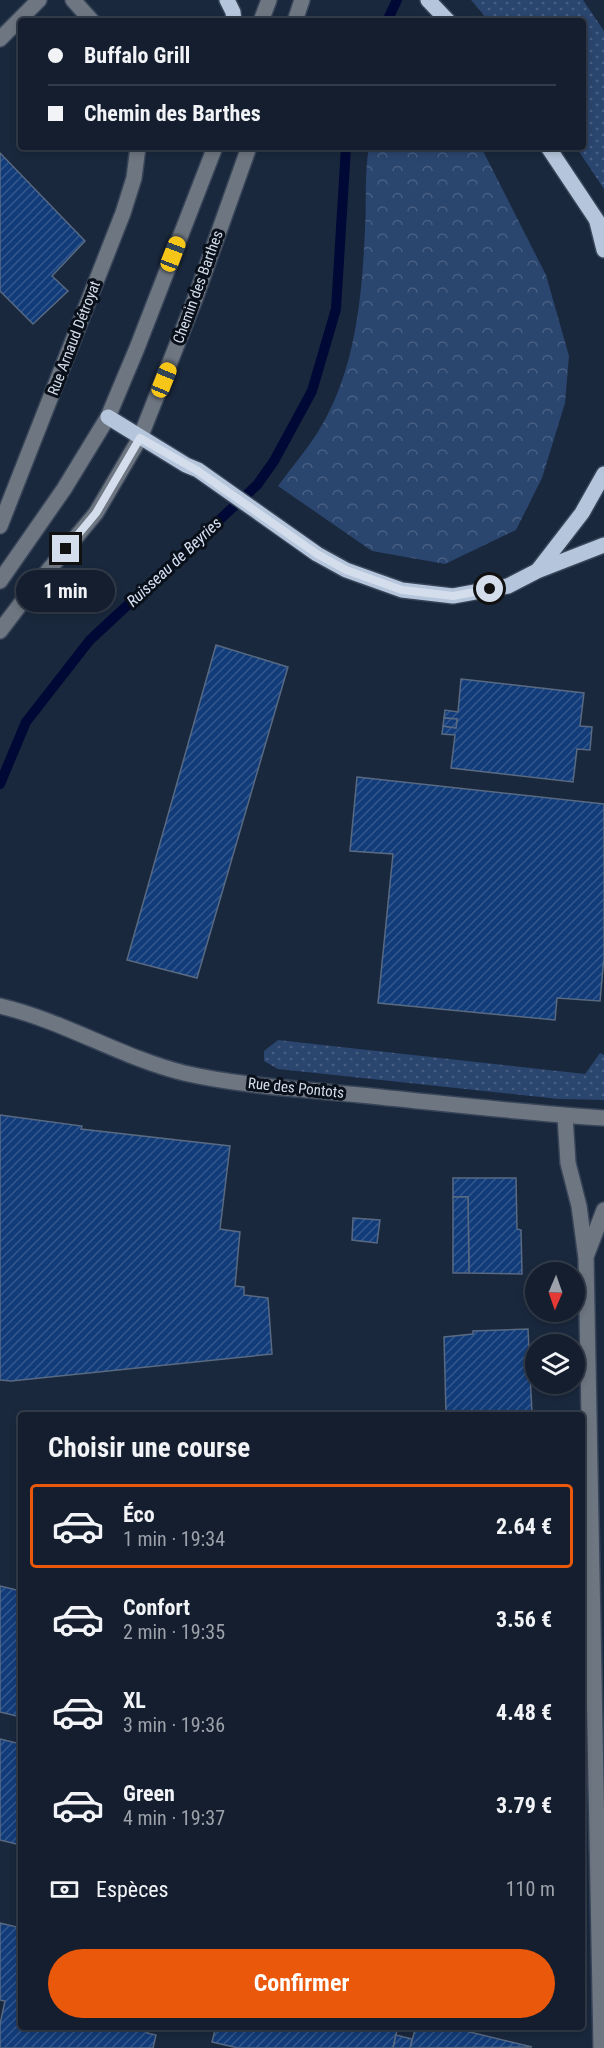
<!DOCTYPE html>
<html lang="fr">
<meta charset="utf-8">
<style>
body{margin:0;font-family:"Roboto Condensed",sans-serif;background:#1d2736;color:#f1f3f6;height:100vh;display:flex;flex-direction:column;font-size:22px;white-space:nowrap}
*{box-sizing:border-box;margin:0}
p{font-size:20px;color:#9da2aa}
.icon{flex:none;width:33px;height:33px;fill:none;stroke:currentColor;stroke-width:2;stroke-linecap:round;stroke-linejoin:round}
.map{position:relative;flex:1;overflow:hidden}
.side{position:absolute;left:18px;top:1412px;width:567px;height:618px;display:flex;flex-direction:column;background:#141e2e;border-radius:6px;box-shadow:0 3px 9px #0003,0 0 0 2px #333c4a}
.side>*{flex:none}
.guide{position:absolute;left:18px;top:18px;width:568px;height:132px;border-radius:6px;box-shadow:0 3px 9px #0003,0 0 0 2px #333c4a;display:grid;align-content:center;height:132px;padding:0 30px;background:#141e2e}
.needle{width:39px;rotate:182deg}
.controls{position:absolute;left:525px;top:1262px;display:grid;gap:12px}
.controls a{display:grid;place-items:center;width:60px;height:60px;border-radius:50%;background:#141e2e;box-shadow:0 3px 9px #0003,0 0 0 2px #333c4a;font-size:30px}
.end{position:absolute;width:27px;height:27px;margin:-14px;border:8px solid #d3ddeb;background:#111;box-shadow:0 0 0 3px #111}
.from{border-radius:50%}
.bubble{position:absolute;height:42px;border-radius:21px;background:#141e2e;box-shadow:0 3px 9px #0003,0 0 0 2px #333c4a;font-size:20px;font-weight:700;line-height:42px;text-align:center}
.car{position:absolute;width:18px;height:36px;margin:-18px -9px;border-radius:8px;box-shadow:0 0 4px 2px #0007;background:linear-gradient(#f5c518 24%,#345 0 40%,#f5c518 0 76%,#345 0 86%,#f5c518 0)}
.guide b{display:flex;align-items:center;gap:21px;height:57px;font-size:22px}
.guide b+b{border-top:2px solid #333c4a}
.guide i{width:15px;height:15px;background:#f1f3f6}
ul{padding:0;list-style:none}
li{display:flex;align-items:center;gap:18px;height:84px;margin:0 12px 9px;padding:0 18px;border:3px solid transparent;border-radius:6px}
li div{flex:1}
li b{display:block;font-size:22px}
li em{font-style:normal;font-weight:700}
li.selected{border-color:#ea580c}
li>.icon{width:54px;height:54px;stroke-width:1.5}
h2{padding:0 30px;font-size:27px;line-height:72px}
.pay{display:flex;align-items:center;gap:15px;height:66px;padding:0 30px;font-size:22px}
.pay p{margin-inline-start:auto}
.cta{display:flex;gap:12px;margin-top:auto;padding:12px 30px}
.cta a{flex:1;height:69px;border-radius:36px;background:#ea580c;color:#fff;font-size:24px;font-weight:700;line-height:69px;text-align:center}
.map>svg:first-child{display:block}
</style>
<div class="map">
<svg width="604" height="2048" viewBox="0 0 604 2048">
<defs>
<pattern id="green-dots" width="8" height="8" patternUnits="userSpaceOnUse" patternTransform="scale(1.5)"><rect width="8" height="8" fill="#2a456e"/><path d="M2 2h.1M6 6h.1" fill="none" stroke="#485f83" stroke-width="1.8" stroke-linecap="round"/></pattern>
<pattern id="forest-crowns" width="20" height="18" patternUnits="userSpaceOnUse" patternTransform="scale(1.5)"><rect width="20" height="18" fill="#2a456e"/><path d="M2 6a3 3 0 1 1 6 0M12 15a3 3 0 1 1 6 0" fill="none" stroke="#485f83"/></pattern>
<pattern id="building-hatch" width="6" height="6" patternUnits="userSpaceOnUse" patternTransform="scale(1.5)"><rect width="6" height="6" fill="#123c79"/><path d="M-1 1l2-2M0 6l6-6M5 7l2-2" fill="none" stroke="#34588c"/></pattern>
</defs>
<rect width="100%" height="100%" fill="#1a283d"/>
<g fill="url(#green-dots)">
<path d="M471,0H583L604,31V189L576,147H584V21H489Z"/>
<path d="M278,1040L585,1074L600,1053L604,1055V1100L559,1099L278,1069L264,1061V1051Z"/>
</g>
<path fill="url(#forest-crowns)" d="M369,147H481L546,275L569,356L565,403L542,478L516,530L445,564L372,551L278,486C290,469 304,453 316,435C355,375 362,299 365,229C367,202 364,174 369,147Z"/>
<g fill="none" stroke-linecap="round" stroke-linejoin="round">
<g stroke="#000835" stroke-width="10">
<path d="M387,21L397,0"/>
<path d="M0,784L26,722L90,640L257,485L274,461L312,391L336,309L346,147"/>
</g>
</g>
<g fill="url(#building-hatch)" stroke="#586982" stroke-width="1.5">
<path d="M0,153L85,241L52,276L68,291L33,324L0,291Z"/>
<path d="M216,645L288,667L197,978L127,960Z"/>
<path d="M461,679L584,693L580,726L592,727L590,750L577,749L573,782L451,768L455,735L442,734L443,726L456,728L457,719L444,718L445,710L458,712Z"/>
<path d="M444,718L457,719L456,728L443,726Z"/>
<path d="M357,777L604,804V957L600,1001L557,998L555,1020L378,1003L393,854L350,851Z"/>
<path d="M0,1115L82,1126L81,1129L230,1146L220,1229L240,1232L235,1286L244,1287V1295L268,1298L272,1354L11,1381L0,1380Z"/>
<path d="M453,1178H516L517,1229L521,1230L522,1274L469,1273L468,1197H453Z"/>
<path d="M453,1197H468L469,1273H453Z"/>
<path d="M353,1218L380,1220L377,1243L352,1240Z"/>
<path d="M528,1329L532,1414H446L444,1337L473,1334V1331Z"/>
<path d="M0,1586L21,1591V1717L0,1712Z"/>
<path d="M0,1739L21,1744V1845L0,1840Z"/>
<path d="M0,1923L21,1928V2026H149L147,2033L156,2035L153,2048H0V2024L5,2001L0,2000Z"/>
<path d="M216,2026H398L393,2048H238L212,2042Z"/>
<path d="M416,2026H445L532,2047L410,2048Z"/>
<path d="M396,2035L412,2039L410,2048H393Z"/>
</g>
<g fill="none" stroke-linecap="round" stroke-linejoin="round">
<defs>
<g id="minor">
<path d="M73,0L92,21"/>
<path d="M261,21L269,0"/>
<path d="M295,21L302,0"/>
<path d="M0,39L39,0"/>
<path d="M0,526L123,213L134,178L138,147"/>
<path d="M0,581L64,489L108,417L137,348L215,147"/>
<path d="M0,631L22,602L96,513L140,438L195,299L249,147"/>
<path d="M0,1006C64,1021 120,1057 184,1073C241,1086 301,1089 360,1095C441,1103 522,1113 604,1118"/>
<path d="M565,1116L568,1163L579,1206L586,1258L601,2048"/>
<path d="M587,1254L604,1210"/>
</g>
<g id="major">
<path d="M227,0L233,12L234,21"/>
<path d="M428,0L448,21"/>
<path d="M548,147L604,231"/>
<path d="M597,222L604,250"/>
<path d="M108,417L186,465L198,470L317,554L346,570L402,590L453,596L508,586L537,571L604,545"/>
<path d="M538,570L582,513L604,474"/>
</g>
</defs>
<use href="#minor" stroke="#384559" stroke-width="18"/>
<use href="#major" stroke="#384559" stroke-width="18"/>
<use href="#minor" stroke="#6e7681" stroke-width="15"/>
<use href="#major" stroke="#b5c5dc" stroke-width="15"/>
</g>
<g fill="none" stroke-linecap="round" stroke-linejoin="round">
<path stroke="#d3ddeb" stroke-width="8" d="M66,549L96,513L140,438L198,471L317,554L346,570L402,590L453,596L490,589"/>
</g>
<g text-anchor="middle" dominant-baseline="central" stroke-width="6" stroke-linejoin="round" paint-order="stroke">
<g font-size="15" fill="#d3ddeb" stroke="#0a101a">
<text transform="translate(198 287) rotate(-70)">Chemin des Barthes</text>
<text transform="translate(74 338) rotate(-69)">Rue Arnaud Détroyat</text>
<text transform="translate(296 1088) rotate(6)">Rue des Pontots</text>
</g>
<g font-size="16" font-style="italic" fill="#d6e2f5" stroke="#0a101a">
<text transform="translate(174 562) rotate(-43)">Ruisseau de Beyries</text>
</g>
</g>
</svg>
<div class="controls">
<a><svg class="needle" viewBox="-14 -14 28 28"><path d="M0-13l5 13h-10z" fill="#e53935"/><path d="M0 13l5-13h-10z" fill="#9da2aa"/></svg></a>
<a><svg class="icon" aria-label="layers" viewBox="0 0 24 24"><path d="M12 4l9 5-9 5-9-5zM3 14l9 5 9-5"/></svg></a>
</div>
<i class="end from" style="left:490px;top:589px"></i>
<i class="end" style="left:66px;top:549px"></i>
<div class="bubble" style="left:16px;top:570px;width:99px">1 min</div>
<i class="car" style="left:173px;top:254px;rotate:21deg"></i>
<i class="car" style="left:164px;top:380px;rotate:22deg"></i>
<div class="guide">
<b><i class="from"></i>Buffalo Grill</b>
<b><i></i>Chemin des Barthes</b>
</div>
<section class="side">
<h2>Choisir une course</h2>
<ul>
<li class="selected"><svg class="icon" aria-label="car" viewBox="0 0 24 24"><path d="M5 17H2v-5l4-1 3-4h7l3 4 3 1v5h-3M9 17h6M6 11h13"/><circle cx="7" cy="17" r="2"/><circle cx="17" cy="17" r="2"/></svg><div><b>Éco</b><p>1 min · 19:34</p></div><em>2.64 €</em></li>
<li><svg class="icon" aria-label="car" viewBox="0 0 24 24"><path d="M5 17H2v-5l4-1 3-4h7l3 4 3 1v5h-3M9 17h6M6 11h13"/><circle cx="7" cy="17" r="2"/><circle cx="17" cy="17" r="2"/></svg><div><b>Confort</b><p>2 min · 19:35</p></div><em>3.56 €</em></li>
<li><svg class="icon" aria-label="car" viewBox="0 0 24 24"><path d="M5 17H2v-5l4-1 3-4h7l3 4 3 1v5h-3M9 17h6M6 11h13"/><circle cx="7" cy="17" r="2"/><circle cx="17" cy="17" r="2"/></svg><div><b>XL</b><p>3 min · 19:36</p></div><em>4.48 €</em></li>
<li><svg class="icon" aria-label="car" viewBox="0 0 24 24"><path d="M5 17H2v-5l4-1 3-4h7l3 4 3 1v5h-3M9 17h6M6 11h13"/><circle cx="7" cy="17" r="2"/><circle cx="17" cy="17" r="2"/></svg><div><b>Green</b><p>4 min · 19:37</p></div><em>3.79 €</em></li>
</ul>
<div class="pay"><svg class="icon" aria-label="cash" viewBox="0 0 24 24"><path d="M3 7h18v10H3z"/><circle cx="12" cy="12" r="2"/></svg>Espèces<p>110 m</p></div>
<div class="cta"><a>Confirmer</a></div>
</section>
</div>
